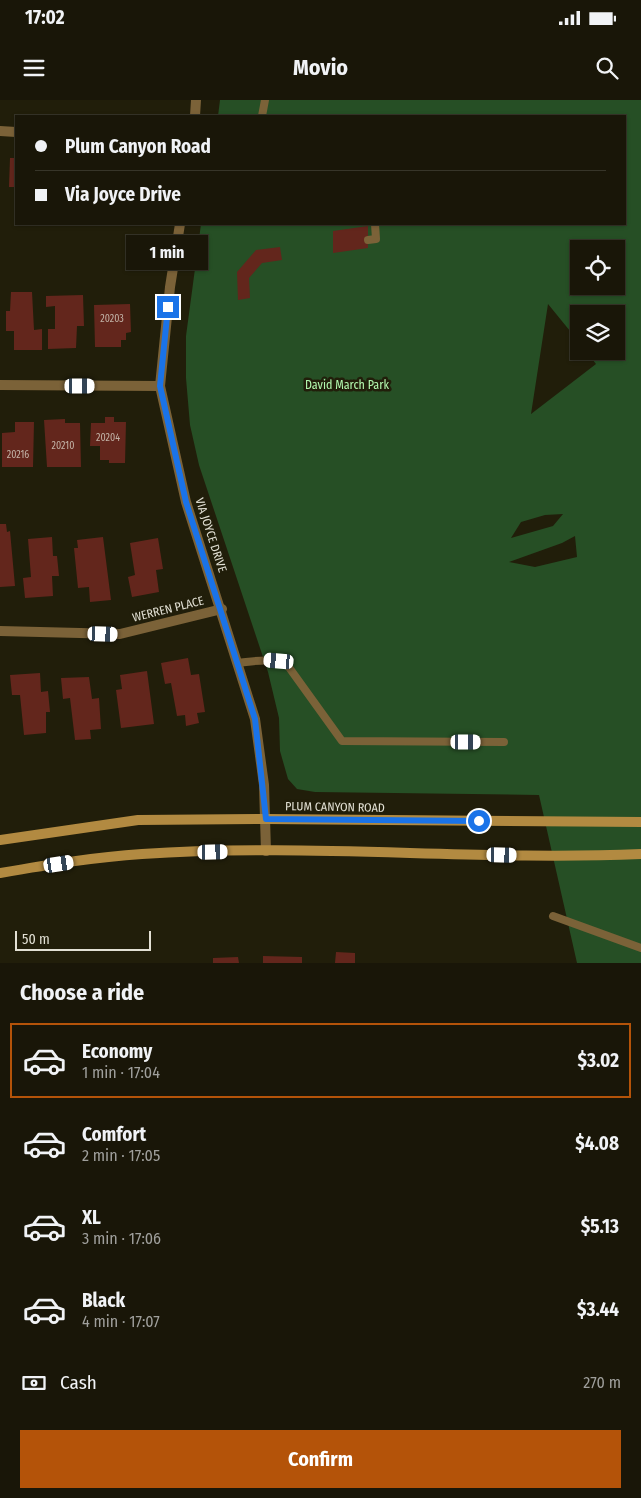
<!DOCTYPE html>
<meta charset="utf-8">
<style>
body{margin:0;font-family:"Fira Sans Condensed",sans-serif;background:#262316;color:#f1f3f6;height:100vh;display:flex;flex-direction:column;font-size:19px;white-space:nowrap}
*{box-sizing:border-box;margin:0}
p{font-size:16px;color:#9f9f9c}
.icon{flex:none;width:28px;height:28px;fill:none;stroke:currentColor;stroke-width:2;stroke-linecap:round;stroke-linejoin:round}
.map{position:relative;height:863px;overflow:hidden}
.sheet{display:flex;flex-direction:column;background:#191608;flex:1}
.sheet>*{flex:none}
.top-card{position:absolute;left:15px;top:15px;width:611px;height:110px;border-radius:0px;box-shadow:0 1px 4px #0004,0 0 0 1px #373529;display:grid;align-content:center;height:110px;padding:0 20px;background:#191608}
.controls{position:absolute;left:570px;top:140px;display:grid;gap:10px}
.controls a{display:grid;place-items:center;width:55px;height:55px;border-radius:0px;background:#191608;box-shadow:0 1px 4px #0004,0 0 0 1px #373529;font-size:25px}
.scale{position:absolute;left:15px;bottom:12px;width:136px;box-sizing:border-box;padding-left:5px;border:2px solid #e2e0d4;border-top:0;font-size:14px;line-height:18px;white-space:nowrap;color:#e2e0d4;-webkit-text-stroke:4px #211e0a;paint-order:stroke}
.end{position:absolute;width:22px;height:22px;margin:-11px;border:6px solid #1a73e8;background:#fff;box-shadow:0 0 0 2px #fff}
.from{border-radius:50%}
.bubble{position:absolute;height:35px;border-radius:0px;background:#191608;box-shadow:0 1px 4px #0004,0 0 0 1px #373529;font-size:16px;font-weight:700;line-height:35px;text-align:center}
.car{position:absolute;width:15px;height:30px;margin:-15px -8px;border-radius:6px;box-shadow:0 0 4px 1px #0007;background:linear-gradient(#fff 24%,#345 0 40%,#fff 0 76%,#345 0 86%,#fff 0)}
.top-card b{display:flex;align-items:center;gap:18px;height:48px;font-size:19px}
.top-card b+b{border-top:1px solid #373529}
.top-card i{width:12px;height:12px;background:#f1f3f6}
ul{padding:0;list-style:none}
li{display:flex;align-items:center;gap:15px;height:75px;margin:0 10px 8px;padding:0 10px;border:2px solid transparent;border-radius:0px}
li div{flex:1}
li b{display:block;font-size:19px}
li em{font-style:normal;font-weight:700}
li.selected{border-color:#b45309}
li>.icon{width:45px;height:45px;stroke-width:1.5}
h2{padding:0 20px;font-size:22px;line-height:60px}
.pay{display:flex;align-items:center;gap:12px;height:55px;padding:0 20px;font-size:19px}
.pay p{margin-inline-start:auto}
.cta{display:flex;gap:10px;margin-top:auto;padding:10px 20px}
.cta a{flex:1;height:58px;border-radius:0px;background:#b45309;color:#fff;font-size:20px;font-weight:700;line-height:58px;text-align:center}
.status{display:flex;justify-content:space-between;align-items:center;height:35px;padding:0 25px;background:#191608;direction:ltr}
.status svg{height:14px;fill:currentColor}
header{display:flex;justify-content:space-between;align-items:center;height:65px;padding:0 20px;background:#191608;font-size:22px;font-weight:700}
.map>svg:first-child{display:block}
</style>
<div class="status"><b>17:02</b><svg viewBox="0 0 49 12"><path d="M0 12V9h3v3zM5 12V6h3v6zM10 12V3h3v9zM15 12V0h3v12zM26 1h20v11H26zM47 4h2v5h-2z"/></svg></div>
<header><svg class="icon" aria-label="menu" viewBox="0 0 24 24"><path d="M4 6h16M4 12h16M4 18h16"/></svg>Movio<svg class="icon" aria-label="search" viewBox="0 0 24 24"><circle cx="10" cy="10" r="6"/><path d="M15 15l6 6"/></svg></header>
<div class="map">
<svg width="641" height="863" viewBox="0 0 641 863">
<rect width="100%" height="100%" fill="#211e0a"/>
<path fill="#264f25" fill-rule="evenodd" d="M220,0H641V863H577L539,695L315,692L297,689L288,679L280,651L279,618L268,572L199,365L190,325L186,278V236L201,124H625V16H218ZM579,149H616V186H579ZM548,204L579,242V214H616V251H586L596,264L531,314ZM563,414L553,426L511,438L521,422L545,415ZM575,436L577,457L535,467L509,462L562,443Z"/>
<g fill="#63261c">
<path d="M10,58H16V87H9Z"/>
<path d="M368,126V148L333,153V131Z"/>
<path d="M280,147L282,160L262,163L249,178L250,198L238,200L237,172L256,150Z"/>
<path d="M11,192H32L34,230L42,229V250H14V231H6V211H10Z"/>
<path d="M83,195L84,226H77L76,248L48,249V229H55V206L46,207V196Z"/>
<path d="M130,204L131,232L126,233V240H121V247H95L94,205Z"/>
<path d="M105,317H114V322H126L125,363H109V360H100V346H90L91,323H105Z"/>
<path d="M65,319V323H80L81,367H47L44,320Z"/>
<path d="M15,322H34L33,367H2V333L15,332Z"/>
<path d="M0,424H6L7,432L10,431L15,486L0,487Z"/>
<path d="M52,437L53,456H57L59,476H52L53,496L25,498L23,478L31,477L28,439Z"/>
<path d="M103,437L111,500L90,502L89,487L78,488L74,448H78L77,440Z"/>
<path d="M158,438L163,469L156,470L159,492L132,497L128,477L135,475L130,443Z"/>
<path d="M188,558L191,575L199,574L205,612L197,613L199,623L186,626L185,615L177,616L171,583L165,584L161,563Z"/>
<path d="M147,571L154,624L121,628L116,590L122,589L120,575Z"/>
<path d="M40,573L41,592L48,591L50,612H46V633L24,635L20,595H12L10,575Z"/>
<path d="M89,577L92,599L99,598L101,629L90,630L91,639L75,640L70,598L63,599L61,578Z"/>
<path d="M336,852L355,853V863H335Z"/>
<path d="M263,856L302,857V863H263Z"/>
<path d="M238,857L239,863H213V858Z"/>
</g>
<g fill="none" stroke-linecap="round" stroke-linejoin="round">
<g stroke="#7b6238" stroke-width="8">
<path d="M262,16L265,0"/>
<path d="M368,140L376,139L375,124"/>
<path d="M238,563C256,561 272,557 288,566L342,641L504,642"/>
<path d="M553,816L641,848"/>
</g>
<g stroke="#7b6238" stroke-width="10">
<path d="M195,16L196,0"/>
<path d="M0,31L16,32"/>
<path d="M180,124L170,187L160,286L186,402L255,619L264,685L266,751"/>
<path d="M0,285L160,286"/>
<path d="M0,531L120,534L222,509"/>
</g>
<g stroke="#b28a41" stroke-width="10">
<path d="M0,740L138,720L266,719L641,722"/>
<path d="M0,773C47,765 95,757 142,754C308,743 475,761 641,754"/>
</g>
</g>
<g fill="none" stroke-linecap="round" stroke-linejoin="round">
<path stroke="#1a73e8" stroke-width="6" d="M168,207L160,286L186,402L255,619L266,719L479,721"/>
</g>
<g text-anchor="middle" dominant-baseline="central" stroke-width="5" stroke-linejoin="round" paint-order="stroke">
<g font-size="10" fill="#c2b2a6">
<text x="112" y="219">20203</text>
<text x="108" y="338">20204</text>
<text x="63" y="346">20210</text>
<text x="18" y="355">20216</text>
</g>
<g font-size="12" fill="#b2f8ae" stroke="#211e0a">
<text x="347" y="285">David March Park</text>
</g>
<g font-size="12" fill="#e2e0d4" stroke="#211e0a">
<text transform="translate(211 435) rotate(72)">VIA JOYCE DRIVE</text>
<text transform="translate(168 509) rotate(-14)">WERREN PLACE</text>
<text transform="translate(335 707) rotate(1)">PLUM CANYON ROAD</text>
</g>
</g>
</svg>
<div class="controls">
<a><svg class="icon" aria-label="locate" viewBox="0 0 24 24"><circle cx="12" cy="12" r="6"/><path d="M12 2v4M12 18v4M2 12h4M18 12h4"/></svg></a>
<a><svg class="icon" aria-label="layers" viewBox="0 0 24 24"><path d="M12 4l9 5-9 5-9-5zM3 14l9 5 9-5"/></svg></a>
</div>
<div class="scale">50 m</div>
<i class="end from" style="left:479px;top:721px"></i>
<i class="end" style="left:168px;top:207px"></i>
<div class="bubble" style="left:126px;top:135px;width:82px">1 min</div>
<i class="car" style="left:80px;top:286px;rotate:90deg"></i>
<i class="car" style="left:103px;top:534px;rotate:92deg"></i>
<i class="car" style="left:279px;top:561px;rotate:275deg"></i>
<i class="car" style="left:466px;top:642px;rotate:90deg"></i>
<i class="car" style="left:213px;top:752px;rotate:89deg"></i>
<i class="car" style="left:502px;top:755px;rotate:91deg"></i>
<i class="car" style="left:59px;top:764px;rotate:81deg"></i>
<div class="top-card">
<b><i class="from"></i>Plum Canyon Road</b>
<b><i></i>Via Joyce Drive</b>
</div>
</div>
<section class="sheet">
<h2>Choose a ride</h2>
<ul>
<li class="selected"><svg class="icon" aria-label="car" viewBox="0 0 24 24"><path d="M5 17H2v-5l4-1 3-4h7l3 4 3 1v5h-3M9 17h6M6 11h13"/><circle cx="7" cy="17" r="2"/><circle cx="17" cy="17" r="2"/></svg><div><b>Economy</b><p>1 min · 17:04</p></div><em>$3.02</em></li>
<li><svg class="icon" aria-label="car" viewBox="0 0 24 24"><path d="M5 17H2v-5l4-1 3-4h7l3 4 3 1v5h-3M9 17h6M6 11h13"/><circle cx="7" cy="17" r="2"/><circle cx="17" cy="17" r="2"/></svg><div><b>Comfort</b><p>2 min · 17:05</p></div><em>$4.08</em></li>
<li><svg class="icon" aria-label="car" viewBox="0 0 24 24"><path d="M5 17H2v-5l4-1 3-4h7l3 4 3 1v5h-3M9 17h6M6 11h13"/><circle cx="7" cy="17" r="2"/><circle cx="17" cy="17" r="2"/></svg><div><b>XL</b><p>3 min · 17:06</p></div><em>$5.13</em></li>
<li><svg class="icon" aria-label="car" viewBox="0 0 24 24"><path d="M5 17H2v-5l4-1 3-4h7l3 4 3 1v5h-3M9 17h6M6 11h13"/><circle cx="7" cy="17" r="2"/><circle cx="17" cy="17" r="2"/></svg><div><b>Black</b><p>4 min · 17:07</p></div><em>$3.44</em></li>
</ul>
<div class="pay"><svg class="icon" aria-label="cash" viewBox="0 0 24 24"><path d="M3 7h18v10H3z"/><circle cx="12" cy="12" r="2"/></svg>Cash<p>270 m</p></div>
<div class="cta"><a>Confirm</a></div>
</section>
